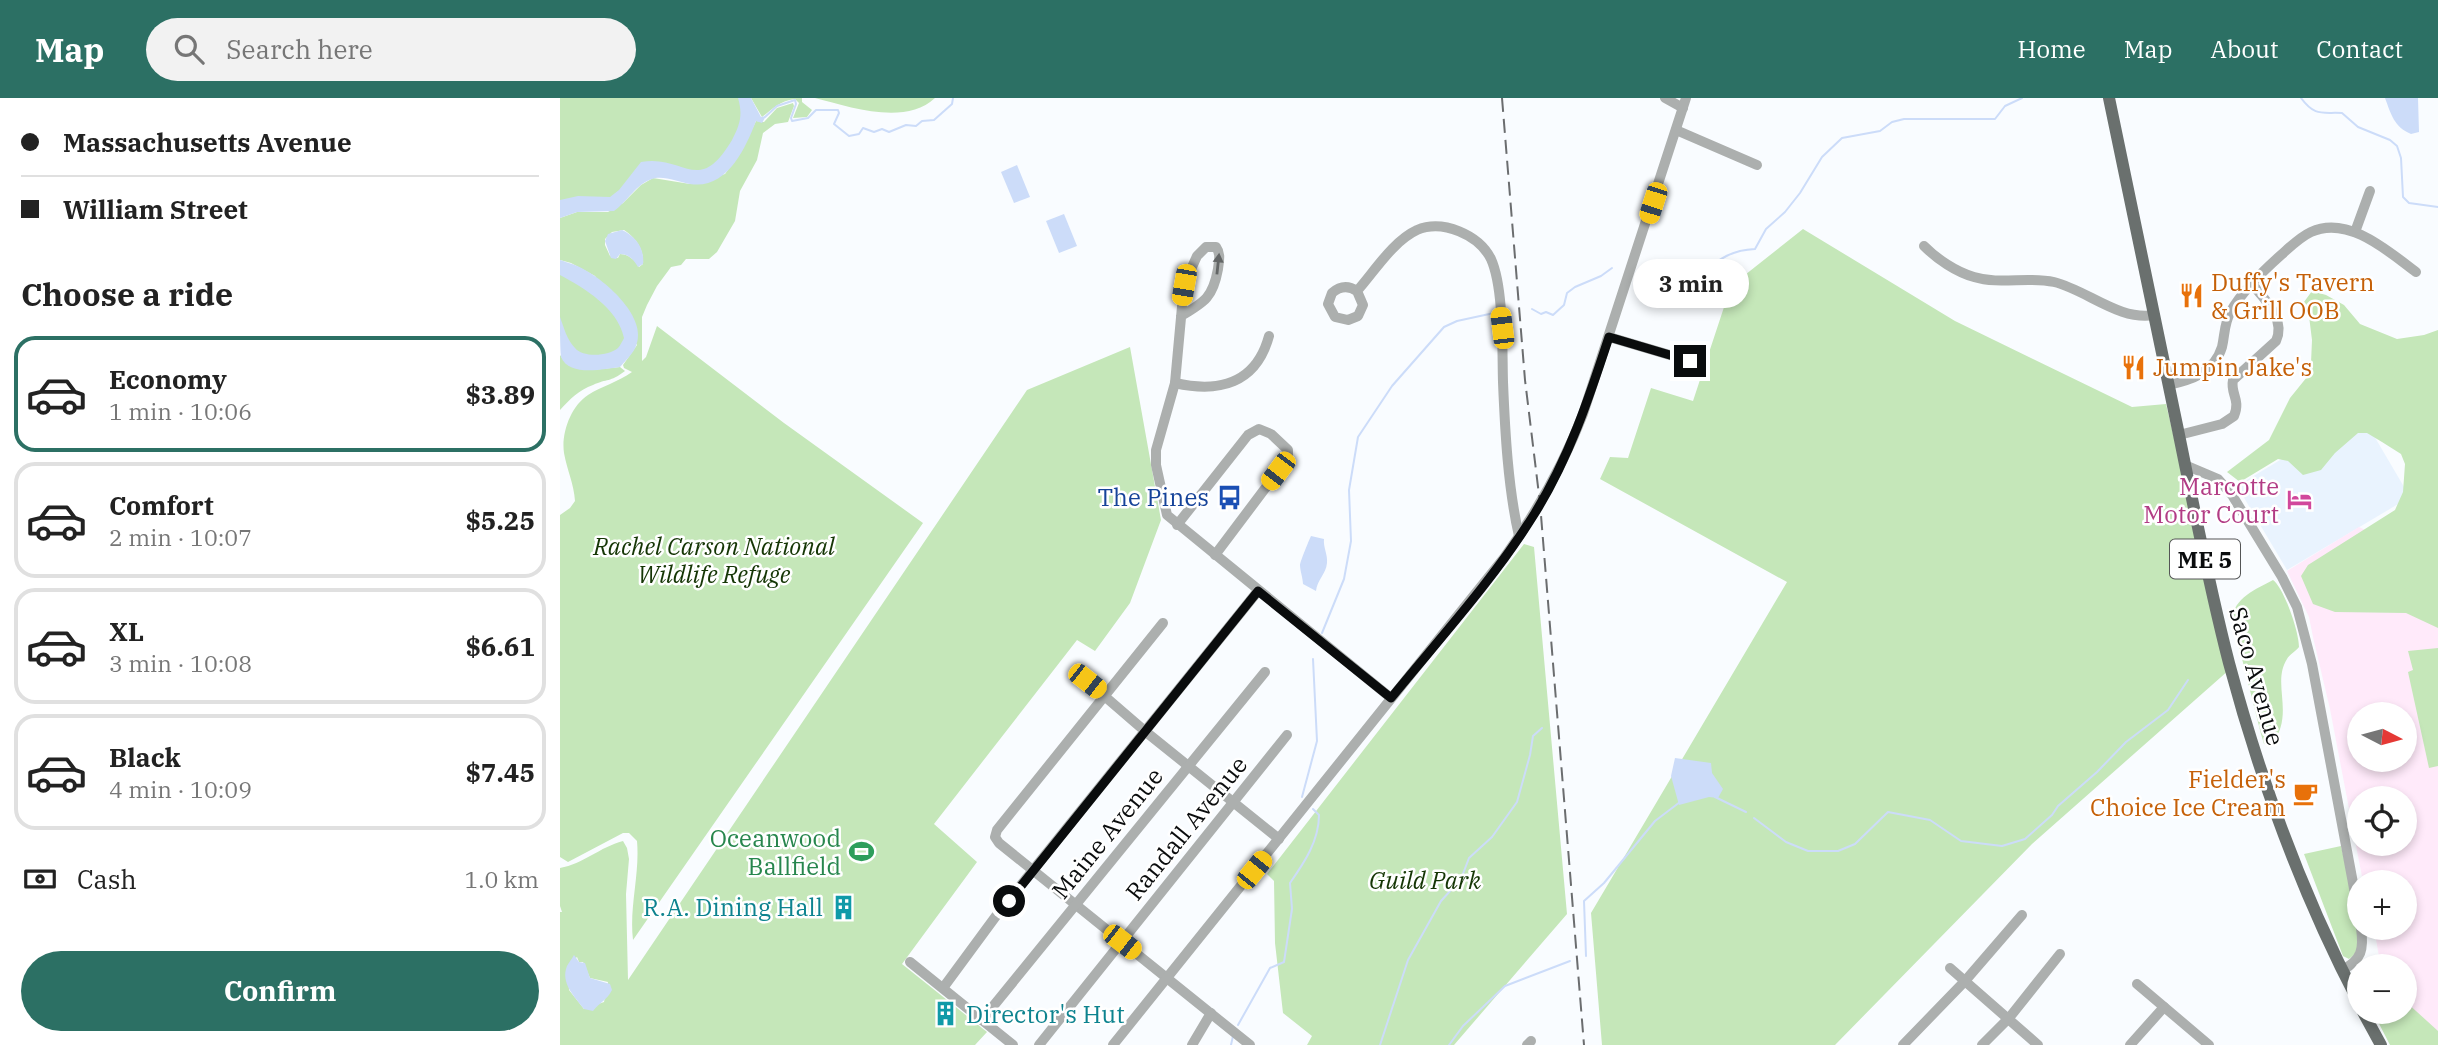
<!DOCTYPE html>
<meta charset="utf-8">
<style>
body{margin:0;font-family:"IBM Plex Serif",serif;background:#f2f2f2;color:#222;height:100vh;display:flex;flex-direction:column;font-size:26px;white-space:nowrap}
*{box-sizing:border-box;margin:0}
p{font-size:23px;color:#767676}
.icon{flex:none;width:38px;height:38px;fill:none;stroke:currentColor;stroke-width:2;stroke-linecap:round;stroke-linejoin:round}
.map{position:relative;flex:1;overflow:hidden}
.panel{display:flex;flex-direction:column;background:#fff;width:560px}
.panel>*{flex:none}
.hud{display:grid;align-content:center;height:154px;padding:0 21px;background:#fff}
.needle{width:46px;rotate:96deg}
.fabs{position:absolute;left:1787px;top:604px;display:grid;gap:14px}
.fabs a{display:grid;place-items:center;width:70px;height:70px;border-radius:50%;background:#fff;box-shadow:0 4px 10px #0003;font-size:35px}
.end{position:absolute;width:32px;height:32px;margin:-16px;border:9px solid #0a0c0d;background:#fff;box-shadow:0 0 0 4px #fff}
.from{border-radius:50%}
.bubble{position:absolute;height:49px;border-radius:24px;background:#fff;box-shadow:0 4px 10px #0003;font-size:23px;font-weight:800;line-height:49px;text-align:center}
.car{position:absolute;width:21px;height:42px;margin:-21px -10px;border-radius:9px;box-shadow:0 0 5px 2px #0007;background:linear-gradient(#f5c518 24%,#345 0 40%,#f5c518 0 76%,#345 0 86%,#f5c518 0)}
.hud b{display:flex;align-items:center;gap:24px;height:66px;font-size:26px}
.hud b+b{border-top:2px solid #e0e0e0}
.hud i{width:18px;height:18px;background:#222}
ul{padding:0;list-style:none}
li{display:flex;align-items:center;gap:21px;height:116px;margin:0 14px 10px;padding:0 7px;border:4px solid #e0e0e0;border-radius:21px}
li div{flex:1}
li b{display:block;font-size:26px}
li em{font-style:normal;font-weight:800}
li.current{border-color:#2c7064}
li>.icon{width:63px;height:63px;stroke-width:1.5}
h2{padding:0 21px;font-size:32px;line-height:84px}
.pay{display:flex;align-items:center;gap:18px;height:77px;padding:0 21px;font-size:26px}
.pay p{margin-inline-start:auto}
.primary-button{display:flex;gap:14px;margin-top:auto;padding:14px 21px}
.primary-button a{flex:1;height:80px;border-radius:42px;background:#2c7064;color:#fff;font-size:28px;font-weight:800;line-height:80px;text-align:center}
header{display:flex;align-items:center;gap:42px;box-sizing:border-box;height:98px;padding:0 35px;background:#2c7064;color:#fff}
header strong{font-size:33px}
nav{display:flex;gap:38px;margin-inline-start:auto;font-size:24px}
.search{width:490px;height:63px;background:#f2f2f2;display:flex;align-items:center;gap:18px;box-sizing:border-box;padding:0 24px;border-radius:38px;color:#767676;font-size:26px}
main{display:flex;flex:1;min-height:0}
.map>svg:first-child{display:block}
</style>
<header>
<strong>Map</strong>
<div class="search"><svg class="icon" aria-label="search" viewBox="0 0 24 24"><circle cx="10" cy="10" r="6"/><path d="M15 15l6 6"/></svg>Search here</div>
<nav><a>Home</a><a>Map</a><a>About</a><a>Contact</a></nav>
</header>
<main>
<section class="panel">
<div class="hud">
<b><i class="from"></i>Massachusetts Avenue</b>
<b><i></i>William Street</b>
</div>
<h2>Choose a ride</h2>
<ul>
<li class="current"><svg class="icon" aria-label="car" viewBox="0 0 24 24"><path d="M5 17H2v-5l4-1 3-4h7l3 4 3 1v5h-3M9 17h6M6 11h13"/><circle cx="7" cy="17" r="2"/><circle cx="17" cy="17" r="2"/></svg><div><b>Economy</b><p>1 min · 10:06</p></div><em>$3.89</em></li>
<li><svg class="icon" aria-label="car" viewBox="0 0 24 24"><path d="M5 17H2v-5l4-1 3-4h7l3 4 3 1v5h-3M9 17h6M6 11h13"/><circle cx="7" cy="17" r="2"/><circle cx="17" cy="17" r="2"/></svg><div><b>Comfort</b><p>2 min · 10:07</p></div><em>$5.25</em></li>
<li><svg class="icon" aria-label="car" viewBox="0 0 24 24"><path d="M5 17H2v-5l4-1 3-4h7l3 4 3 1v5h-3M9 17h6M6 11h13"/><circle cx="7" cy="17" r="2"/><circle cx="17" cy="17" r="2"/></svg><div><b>XL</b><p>3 min · 10:08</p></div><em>$6.61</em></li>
<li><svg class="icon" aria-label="car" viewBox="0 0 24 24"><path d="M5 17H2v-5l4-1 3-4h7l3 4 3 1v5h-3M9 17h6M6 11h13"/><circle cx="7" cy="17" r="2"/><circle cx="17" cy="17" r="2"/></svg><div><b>Black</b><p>4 min · 10:09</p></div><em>$7.45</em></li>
</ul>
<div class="pay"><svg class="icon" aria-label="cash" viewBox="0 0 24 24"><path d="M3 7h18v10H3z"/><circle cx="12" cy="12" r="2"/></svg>Cash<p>1.0 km</p></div>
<div class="primary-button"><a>Confirm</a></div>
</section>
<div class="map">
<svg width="1878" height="947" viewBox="0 0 1878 947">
<rect width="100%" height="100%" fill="#f9fcff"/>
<path fill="#e9f3fe" d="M1800,314L1850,399L1727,472L1677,388Z"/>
<path fill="#ffeafa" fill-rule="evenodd" d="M1799,429L1878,467V938L1845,908L1844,868H1816L1820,864L1814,830H1844V784H1803L1770,611L1753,539L1749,519L1727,473ZM1799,616H1844V662H1799ZM1799,700H1844V746H1799Z"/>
<g fill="#c5e7b9" fill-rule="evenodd">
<path d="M0,0H182C188,32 168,53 148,75L103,69L59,98L0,108Z"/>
<path d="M191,0H242V4L252,12L247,19L233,20L239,5L235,1C219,3 213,11 202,19Z"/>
<path d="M255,0H375C345,28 290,9 255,0Z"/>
<path d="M233,5L234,8L228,24L215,26L203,35L197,62L180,93L175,123L157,154L149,161H126L121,167L111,169L97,188L87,207L82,219V263L86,259L97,228L224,325L363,425L73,842C69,809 80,776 77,743L69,735H63L8,764L0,759V417L10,410L15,403C14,386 7,372 4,355C1,335 11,308 28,297C42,288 58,284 72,274L64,270L63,267L77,247L35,178L11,165L0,162V120L17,114H48L63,105L81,87L93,80L130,86L165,76L182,52L196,23L204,24L217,10ZM64,132C76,140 84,151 83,166L79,169C75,162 68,156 60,156L58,160L50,158L45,147V141L52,134Z"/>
<path d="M1243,131L1395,223L1572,309L1606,306L1669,572L1472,746L1275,947H1042L1031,815L1227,484L1040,381L1050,359L1068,360L1091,290L1133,303L1171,188Z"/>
<path d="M0,170L11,174L69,231L59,257L17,260L0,237Z"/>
<path d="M1752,193L1766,197L1784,207L1800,226L1837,241L1864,237L1878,232V530L1846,515L1775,514L1753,506L1741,478L1748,467L1835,412L1843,394L1845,366L1841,356L1822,344L1807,335H1798L1775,355L1761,372L1743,377L1728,363L1718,361L1680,384L1667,374L1709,342L1730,300L1747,279L1751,265L1752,242L1749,218L1744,204Z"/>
<path d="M570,249L601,422L570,505L535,553L517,542L374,726L417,764L342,866L427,934L415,947H0V814H2L0,808V770C23,766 40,749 63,743L67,750L69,761L66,796L68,882L467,292ZM17,859L19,864H23L30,880L48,884L44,904L24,911L9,892L8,867Z"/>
<path d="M0,257C13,277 39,271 60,269L65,273C49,285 48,280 33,287C19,292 10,301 0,312Z"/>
<path d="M964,446L974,449L1007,816L894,947H747L752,938L723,915L715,845L714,783L707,776Z"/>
<path d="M1713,482C1724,490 1739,534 1739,549C1736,553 1729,557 1727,561C1711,586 1736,617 1711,647L1704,646L1701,636L1672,521C1674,500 1696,491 1713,482Z"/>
<path d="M1878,550V668L1869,670L1848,574L1853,572L1848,553Z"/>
<path d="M1781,748C1786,770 1802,830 1798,848C1797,854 1793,858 1789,861L1783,858L1744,756Z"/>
<path d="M1845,903L1878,933V947H1830L1813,914H1844Z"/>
</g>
<g fill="#ccdcf9">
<path d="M178,0H191L201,19L206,18L202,25L196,23C185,52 166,92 130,86C118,84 103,77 92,81C77,85 67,104 54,113L17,114L0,120V102L18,98L50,99L59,92L81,64C125,56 138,99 172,42C180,27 183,17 178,0Z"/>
<path d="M1825,0H1858L1859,34L1851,36C1834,29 1831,16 1825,0Z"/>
<path d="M457,67L470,99L454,105L441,74Z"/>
<path d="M504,116L517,148L499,155L486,123Z"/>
<path d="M62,132C75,138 85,150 83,166L78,169C74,162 69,156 60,156L56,161L51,160L45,143L48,136Z"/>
<path d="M0,162C9,165 17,167 25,172C47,184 88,220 76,248C73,256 65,263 60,269C43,271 9,279 1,259C0,248 0,230 0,219C4,230 7,242 15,250C23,260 49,258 58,250C60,248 63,242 64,240C58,210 24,190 0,177Z"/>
<path d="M751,438L764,441C763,449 768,457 767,465C766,476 757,482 756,493L743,486C743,481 740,472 740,467C740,464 749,442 751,438Z"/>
<path d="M1115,660L1151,665L1152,675L1163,691L1158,700L1149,699L1119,707L1111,678Z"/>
<path d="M14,857L19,864L25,865L30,880L50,886L52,892C47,902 39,905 33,913L24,911C15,899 0,885 7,868C9,864 12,861 14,857Z"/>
</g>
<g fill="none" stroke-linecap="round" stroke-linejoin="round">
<g stroke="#ccdcf9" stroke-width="2">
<path d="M1741,0C1755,19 1762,14 1782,15L1798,29L1830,42L1837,48L1841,60L1843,99L1849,105L1878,109"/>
<path d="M205,19L217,8L235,2L236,6L231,20L232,23L248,20L256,12H278L279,15L274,26L289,38L299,36L303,30L314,34L322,31L329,34L346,27L356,28L362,23L374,22L392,6L393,0"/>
<path d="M1086,168C1092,171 1096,175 1102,178C1113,183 1131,175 1144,175C1159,160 1173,152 1195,151L1206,131L1225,114L1240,95L1262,59L1282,40L1320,33L1332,24L1344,21H1435L1445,8L1462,0"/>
<path d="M972,211L981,216L986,214L993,217L1004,207L1007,195L1015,189L1041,178L1052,170"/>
<path d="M762,535L784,481L791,443L789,392L798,339L832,288L884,229L897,223L934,215"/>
<path d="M742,699L757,643L753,561"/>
<path d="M1155,699L1186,714"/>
<path d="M1194,720L1226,744L1248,753H1278L1295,746L1328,714L1370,722L1401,743L1442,748L1465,741L1492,717L1498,708L1537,674L1566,644L1608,612L1628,582"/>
<path d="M1026,858L1024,803L1044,785L1095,723L1120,704"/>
<path d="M678,927L710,870L724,864L732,811L730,785C744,765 759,743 759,717L753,711"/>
<path d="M671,947L673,938"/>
<path d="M820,947L848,862L881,803L901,781L909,760L932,739L957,704L970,657L973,638L982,630"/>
<path d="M889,947L903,928L945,888L1010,863"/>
</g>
<g stroke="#acafae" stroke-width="10">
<path d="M1105,0L1123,10"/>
<path d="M1116,32L1197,67"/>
<path d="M1795,134L1810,93"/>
<path d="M1364,148C1377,161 1396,174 1414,179C1440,187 1468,178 1494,184C1527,192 1559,223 1594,217"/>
<path d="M797,193L803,207L798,218L788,222L775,219L768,206L772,195C780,188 788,187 797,193C814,174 833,143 857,132C883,121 919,137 931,161C944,190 942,251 943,284C945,333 948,390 959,438"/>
<path d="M621,218C645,204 653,199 658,171C659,162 661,156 656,149H646L637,158L624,187L615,285L596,352V367L607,417L831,600"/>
<path d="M1049,239L1130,263"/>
<path d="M615,285C659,295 696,286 709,238"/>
<path d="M1608,287C1631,282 1654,275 1662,249C1665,236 1664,225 1671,213C1683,192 1703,173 1721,157C1730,149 1740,139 1751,134C1788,117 1828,153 1856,174"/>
<path d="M1619,337L1662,326L1674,318C1681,301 1670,296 1673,282L1716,243C1726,221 1705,202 1692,186"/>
<path d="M1625,367L1658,381L1672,397L1722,479L1737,509L1752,566L1799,817"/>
<path d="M617,427L688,337L699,331L711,336L728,352V360L655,457"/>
<path d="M603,525L437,732L435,739L439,745L690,947"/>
<path d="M527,583L586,634L719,741"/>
<path d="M350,864L453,947"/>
<path d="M1390,870L1478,947"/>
<path d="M1782,872C1802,862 1804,851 1801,830"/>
<path d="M1577,886L1649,947"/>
<path d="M383,890L436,818L698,493"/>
<path d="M422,922L705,574"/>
<path d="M479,947L727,637"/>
<path d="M553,947L944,460C976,415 1003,368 1023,316L1126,0"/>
<path d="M632,947L651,915"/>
<path d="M967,947L971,943"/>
<path d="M1343,947L1405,883L1462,817"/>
<path d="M1422,947L1449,920L1500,856"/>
<path d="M1570,947L1604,909"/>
</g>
<g stroke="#6a706e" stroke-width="12">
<path d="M1549,0C1572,111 1595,221 1618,332C1634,410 1649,488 1669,565C1700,681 1743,798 1799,905"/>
<path d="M1803,914L1821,947"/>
</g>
<path stroke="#6b6d6f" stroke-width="2" stroke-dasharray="14 7" stroke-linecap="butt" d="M942,0L965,282L980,405L1024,947"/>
</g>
<defs><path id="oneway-solid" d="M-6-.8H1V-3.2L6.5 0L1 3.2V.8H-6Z" transform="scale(1.75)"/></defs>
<use fill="#636666" href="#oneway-solid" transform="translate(658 166) rotate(-84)"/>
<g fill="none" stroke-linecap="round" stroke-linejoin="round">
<path stroke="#0a0c0d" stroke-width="9" d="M449,803L698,493L831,600C880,540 934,481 975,415C1009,360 1029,300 1049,239L1130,263"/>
</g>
<defs>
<symbol id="restaurant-bare" viewBox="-9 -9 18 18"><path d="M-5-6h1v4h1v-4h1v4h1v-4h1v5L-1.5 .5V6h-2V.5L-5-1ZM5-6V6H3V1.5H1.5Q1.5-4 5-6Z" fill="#e8710a" stroke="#fff" stroke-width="2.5" paint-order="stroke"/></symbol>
<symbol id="bus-bare" viewBox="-9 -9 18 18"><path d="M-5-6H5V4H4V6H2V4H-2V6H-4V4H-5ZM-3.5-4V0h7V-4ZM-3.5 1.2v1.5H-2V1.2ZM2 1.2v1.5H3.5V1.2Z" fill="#1a4fb4" stroke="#fff" stroke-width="2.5" paint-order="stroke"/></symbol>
<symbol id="hotel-bare" viewBox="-9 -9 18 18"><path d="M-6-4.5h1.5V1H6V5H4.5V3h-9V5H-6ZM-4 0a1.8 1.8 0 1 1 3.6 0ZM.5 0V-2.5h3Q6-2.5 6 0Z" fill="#d1479c" stroke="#fff" stroke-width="2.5" paint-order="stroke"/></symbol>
<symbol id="cafe-bare" viewBox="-9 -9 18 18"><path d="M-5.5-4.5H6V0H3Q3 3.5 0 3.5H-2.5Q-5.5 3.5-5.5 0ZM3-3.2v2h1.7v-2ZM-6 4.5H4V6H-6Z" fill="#e8710a" stroke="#fff" stroke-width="2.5" paint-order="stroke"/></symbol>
<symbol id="stadium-bare" viewBox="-9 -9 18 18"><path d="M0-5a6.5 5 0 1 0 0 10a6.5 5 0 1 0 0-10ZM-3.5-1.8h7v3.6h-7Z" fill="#2e9e5b" stroke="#fff" stroke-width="2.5" paint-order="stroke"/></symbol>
<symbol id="building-bare" viewBox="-9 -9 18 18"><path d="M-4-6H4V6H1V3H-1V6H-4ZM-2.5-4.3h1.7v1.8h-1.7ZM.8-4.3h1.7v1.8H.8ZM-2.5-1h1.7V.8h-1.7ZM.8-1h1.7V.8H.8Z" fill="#0f9aa8" stroke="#fff" stroke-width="2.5" paint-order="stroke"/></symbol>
</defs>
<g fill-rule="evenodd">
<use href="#restaurant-bare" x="1614" y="180" width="35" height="35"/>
<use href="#restaurant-bare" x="1556" y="252" width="35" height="35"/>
<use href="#bus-bare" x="652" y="382" width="35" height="35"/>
<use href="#hotel-bare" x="1722" y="384" width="35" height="35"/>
<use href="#cafe-bare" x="1728" y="678" width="35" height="35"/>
<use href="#stadium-bare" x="284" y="736" width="35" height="35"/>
<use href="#building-bare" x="266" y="792" width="35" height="35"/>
<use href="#building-bare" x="368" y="898" width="35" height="35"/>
</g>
<g text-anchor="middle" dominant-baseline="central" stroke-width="5" stroke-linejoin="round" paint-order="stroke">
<rect fill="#fff" stroke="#545556" stroke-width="2" x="1610" y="441.5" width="70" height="39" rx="5"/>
<g font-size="23" font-weight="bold" fill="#0a0c0d">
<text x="1645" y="461">ME 5</text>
</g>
<g font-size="24" fill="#c56008" stroke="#fff" text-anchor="start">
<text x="1651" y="184">Duffy's Tavern<tspan x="1651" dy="28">&amp; Grill OOB</tspan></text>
<text x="1593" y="269">Jumpin Jake's</text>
<text x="1726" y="681" text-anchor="end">Fielder's<tspan x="1726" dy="28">Choice Ice Cream</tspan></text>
</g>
<g font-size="24" fill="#b23c85" stroke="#fff" text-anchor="end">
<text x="1719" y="388">Marcotte<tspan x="1719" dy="28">Motor Court</tspan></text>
</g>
<g font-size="24" fill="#164399" stroke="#fff" text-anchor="end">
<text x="649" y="399">The Pines</text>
</g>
<g font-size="24" font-style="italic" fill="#153605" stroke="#fff">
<text x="154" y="448">Rachel Carson National<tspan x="154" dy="28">Wildlife Refuge</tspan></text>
<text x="865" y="782">Guild Park</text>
</g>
<g font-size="24" fill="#0a0c0d" stroke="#fff">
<text transform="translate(1697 578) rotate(74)">Saco Avenue</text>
<text transform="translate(626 730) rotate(-51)">Randall Avenue</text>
<text transform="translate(547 735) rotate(-51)">Maine Avenue</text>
</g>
<g font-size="24" fill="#27864d" stroke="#fff" text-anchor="end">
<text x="281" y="740">Oceanwood<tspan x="281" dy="28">Ballfield</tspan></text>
</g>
<g font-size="24" fill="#0d838f" stroke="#fff" text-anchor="end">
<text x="263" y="809">R.A. Dining Hall</text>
<text x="406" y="916" text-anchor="start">Director's Hut</text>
</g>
</g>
</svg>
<div class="fabs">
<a><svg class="needle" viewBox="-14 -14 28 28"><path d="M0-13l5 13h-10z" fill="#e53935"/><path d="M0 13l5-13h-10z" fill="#767676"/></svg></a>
<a><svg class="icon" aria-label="locate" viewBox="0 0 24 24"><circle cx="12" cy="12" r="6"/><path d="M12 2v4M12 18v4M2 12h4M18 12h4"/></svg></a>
<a>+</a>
<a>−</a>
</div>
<i class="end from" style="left:449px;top:803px"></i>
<i class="end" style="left:1130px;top:263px"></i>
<div class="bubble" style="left:1073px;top:161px;width:116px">3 min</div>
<i class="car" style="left:1093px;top:105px;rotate:198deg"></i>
<i class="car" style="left:624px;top:187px;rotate:190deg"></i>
<i class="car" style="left:942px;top:230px;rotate:353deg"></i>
<i class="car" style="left:718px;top:373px;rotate:217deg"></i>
<i class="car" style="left:527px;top:583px;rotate:128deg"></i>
<i class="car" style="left:694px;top:772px;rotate:39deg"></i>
<i class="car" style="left:562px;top:844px;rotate:128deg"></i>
</div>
</main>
